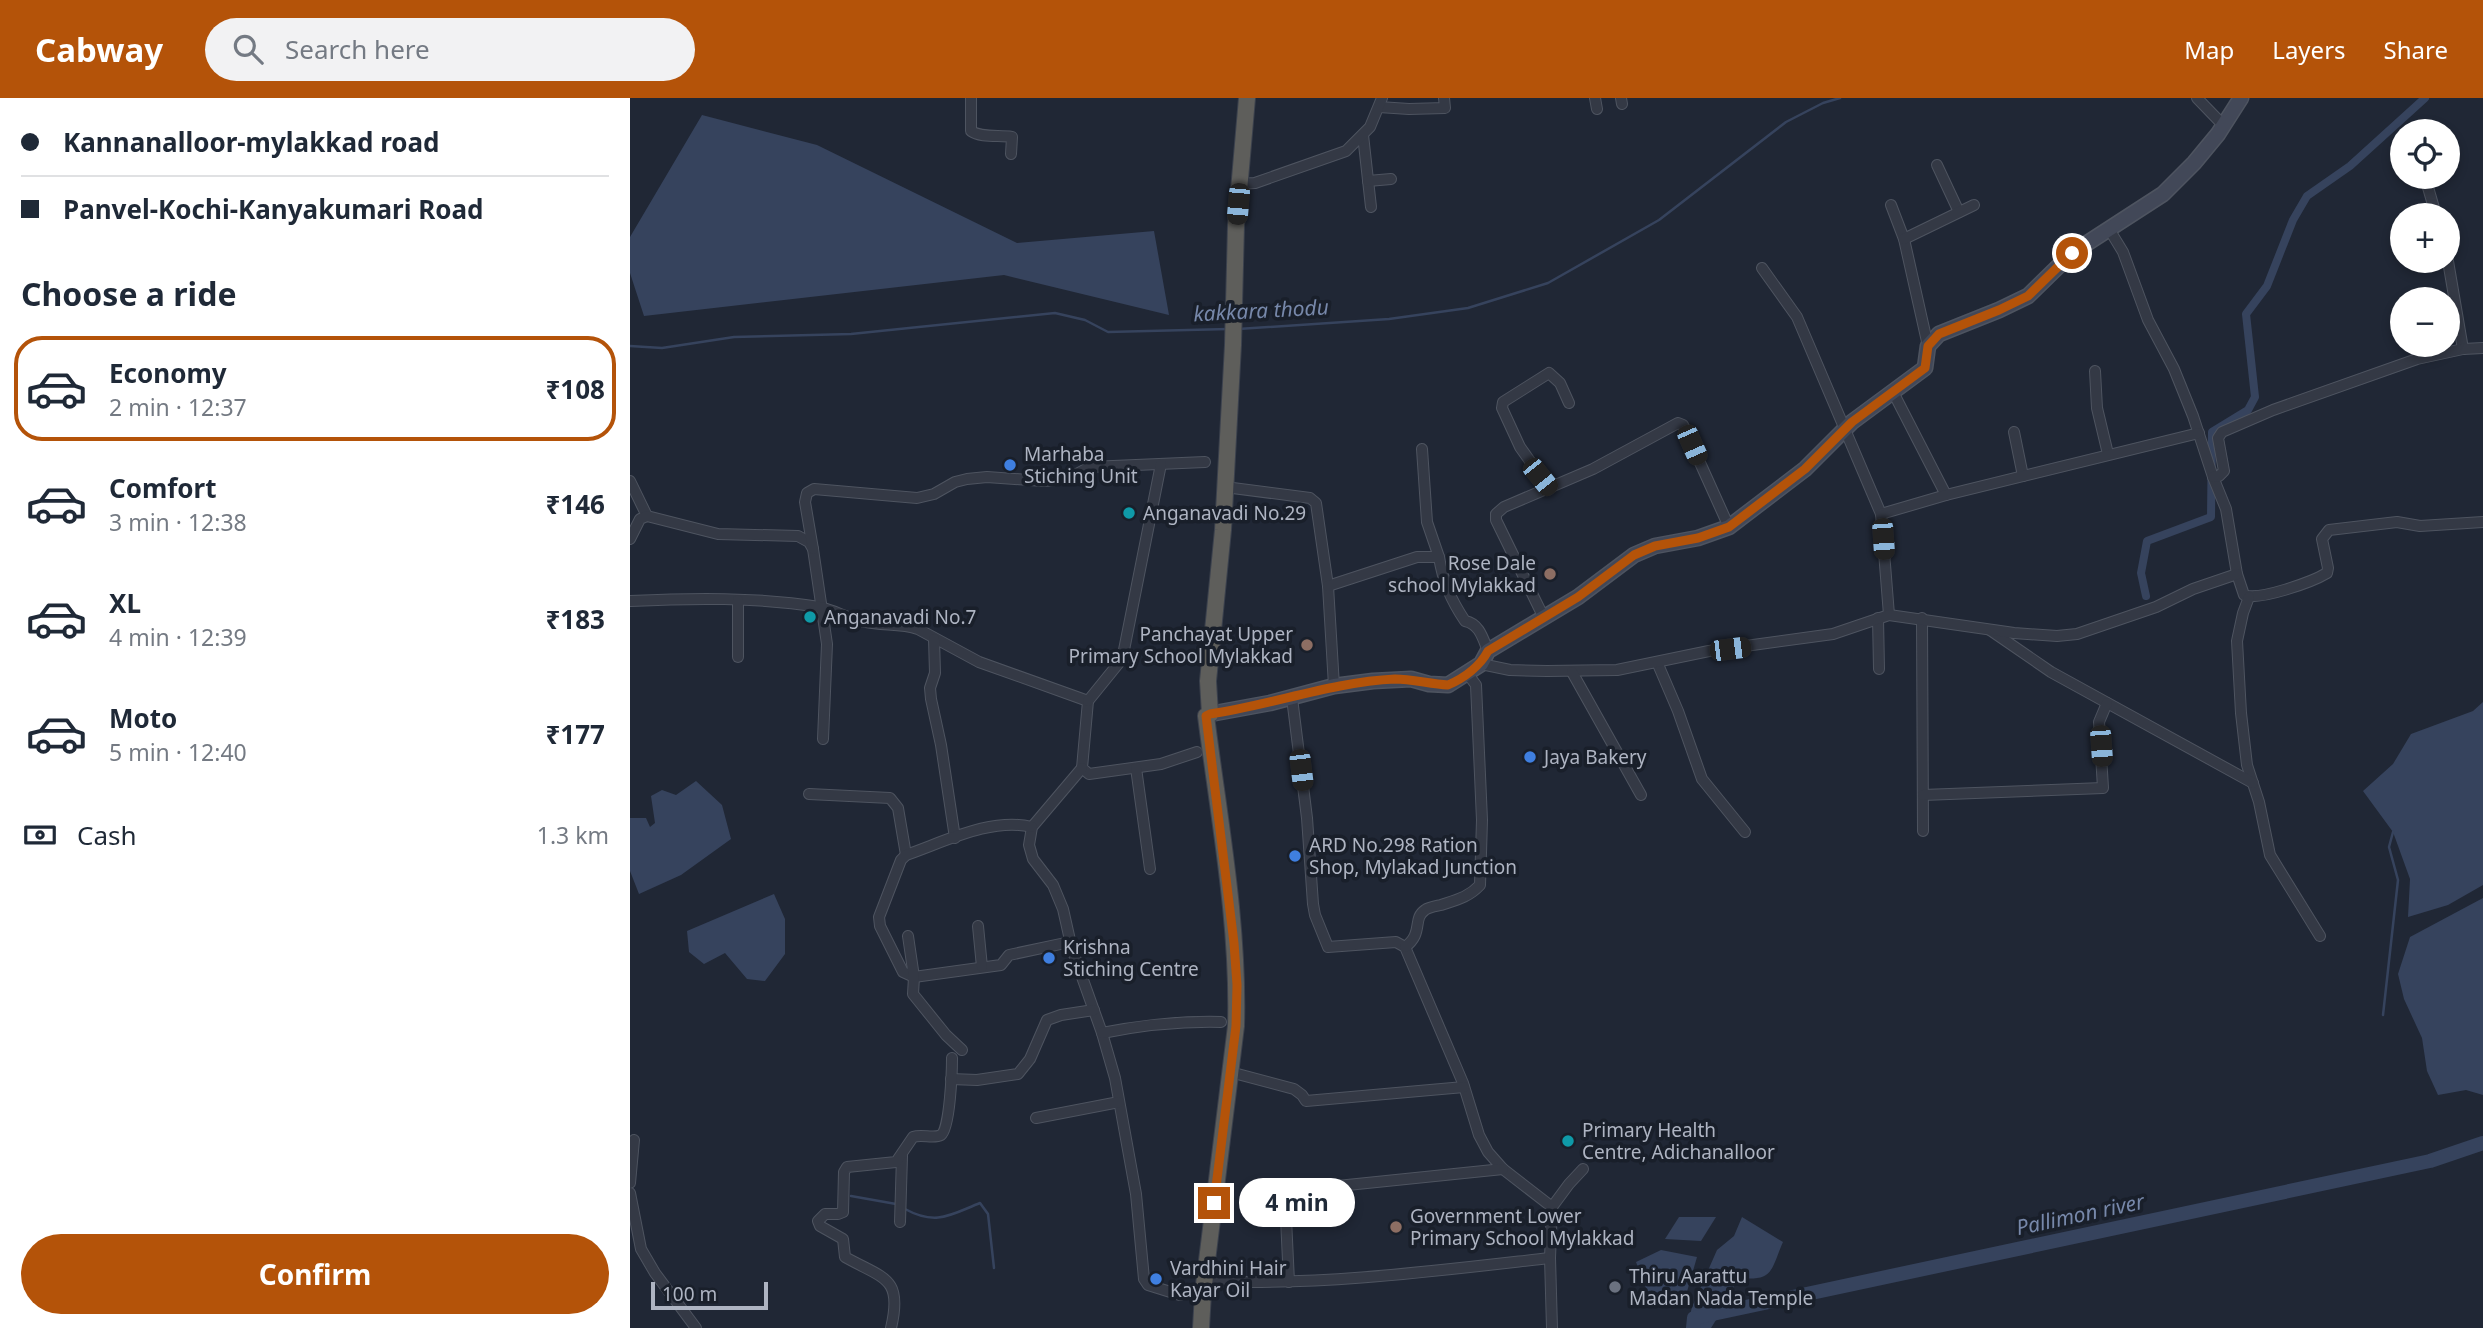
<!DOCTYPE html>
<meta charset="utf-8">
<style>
body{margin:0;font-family:"Noto Sans",sans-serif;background:#f2f2f3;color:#1f2937;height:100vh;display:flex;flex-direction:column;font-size:26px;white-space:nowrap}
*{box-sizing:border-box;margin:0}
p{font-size:23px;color:#747a83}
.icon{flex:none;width:38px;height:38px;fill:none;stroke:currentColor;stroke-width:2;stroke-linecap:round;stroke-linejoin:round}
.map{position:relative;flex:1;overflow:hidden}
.panel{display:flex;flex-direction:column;background:#fff;width:630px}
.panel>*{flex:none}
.top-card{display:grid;align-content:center;height:154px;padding:0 21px;background:#fff}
.buttons{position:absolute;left:1760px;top:21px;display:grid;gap:14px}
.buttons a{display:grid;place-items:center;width:70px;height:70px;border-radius:50%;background:#fff;box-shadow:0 4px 10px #0003;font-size:35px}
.scale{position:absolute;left:21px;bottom:18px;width:117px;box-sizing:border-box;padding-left:7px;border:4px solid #aeb4c2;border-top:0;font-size:19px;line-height:24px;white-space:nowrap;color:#aeb4c2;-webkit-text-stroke:5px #191f2a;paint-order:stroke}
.end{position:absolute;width:32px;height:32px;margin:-16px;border:9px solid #b45309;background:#fff;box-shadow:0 0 0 4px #fff}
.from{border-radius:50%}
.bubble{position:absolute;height:49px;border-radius:24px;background:#fff;box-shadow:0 4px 10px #0003;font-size:23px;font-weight:700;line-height:49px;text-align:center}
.car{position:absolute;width:21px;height:42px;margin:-21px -10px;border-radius:9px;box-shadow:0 0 5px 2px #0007;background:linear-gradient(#222 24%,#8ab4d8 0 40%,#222 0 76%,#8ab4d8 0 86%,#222 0)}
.top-card b{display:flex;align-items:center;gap:24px;height:66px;font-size:26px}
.top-card b+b{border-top:2px solid #e0e1e3}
.top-card i{width:18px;height:18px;background:#1f2937}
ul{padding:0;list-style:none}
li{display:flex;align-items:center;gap:21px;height:105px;margin:0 14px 10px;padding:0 7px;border:4px solid transparent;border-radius:28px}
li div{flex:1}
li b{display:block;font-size:26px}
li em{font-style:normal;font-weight:700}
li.current{border-color:#b45309}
li>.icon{width:63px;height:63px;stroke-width:1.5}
h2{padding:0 21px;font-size:32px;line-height:84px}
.pay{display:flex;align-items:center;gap:18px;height:77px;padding:0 21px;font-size:26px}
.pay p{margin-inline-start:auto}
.cta{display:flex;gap:14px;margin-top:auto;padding:14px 21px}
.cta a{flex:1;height:80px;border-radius:42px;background:#b45309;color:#fff;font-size:28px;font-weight:700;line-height:80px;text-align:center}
header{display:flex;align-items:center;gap:42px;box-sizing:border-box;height:98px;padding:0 35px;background:#b45309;color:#fff}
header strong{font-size:33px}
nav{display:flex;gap:38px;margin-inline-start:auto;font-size:24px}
.search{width:490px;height:63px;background:#f2f2f3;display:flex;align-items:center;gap:18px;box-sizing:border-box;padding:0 24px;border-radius:38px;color:#747a83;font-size:26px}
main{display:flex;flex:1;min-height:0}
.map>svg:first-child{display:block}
</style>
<header>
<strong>Cabway</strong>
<div class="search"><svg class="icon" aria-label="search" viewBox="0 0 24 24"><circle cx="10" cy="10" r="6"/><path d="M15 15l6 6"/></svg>Search here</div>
<nav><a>Map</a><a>Layers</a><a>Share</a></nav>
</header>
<main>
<section class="panel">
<div class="top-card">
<b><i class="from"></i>Kannanalloor-mylakkad road</b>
<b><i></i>Panvel-Kochi-Kanyakumari Road</b>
</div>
<h2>Choose a ride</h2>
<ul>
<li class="current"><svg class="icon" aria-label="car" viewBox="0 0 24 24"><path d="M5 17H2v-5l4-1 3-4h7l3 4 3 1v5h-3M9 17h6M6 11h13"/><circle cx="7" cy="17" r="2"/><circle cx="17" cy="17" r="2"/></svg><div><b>Economy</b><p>2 min · 12:37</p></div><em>₹108</em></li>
<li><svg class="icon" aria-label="car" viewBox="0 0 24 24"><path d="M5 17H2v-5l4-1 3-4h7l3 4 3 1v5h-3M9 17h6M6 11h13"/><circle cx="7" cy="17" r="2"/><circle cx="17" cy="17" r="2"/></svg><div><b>Comfort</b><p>3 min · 12:38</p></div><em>₹146</em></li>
<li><svg class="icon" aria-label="car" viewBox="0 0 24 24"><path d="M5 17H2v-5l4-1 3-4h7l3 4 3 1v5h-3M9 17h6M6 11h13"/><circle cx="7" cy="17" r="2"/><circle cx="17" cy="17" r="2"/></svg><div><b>XL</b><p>4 min · 12:39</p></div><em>₹183</em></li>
<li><svg class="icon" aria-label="car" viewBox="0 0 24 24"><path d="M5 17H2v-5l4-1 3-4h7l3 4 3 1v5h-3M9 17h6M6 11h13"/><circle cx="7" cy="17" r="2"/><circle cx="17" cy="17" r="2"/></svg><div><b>Moto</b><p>5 min · 12:40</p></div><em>₹177</em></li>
</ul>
<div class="pay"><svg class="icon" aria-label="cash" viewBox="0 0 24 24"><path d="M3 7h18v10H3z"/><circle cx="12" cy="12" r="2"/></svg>Cash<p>1.3 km</p></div>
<div class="cta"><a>Confirm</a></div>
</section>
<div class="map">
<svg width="1853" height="1230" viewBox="0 0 1853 1230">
<rect width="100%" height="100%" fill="#202735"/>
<g fill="#36435d">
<path d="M72,17L187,47L387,145L524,133L539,217L374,177L14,218L0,175V139Z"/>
<path d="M1853,604V787L1818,807L1778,819L1780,781L1763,734L1733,693L1763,666L1781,636L1843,613Z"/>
<path d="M66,683L92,707L101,741L51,777L9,796L0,773V720H16L20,729L25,725L21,698L32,692L46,697Z"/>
<path d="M144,796L155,821V856L135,883L117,881L95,855L74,866L59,854L57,833Z"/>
<path d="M1853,800V997L1836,992L1808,997L1797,973L1792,940L1774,901L1768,876L1780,839Z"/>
<path d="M1049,1119H1086L1071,1143L1035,1141Z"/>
<path d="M1112,1119L1153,1144C1140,1174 1144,1183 1108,1180L1096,1206L1081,1230H1057L1062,1209L1087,1152L1104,1138Z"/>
<path d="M1031,1152L1067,1159L1054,1204L1019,1198L1006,1164Z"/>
</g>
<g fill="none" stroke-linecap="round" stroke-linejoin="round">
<g stroke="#36435d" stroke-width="2.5">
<path d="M608,231L759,221L838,210L918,185L1029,122L1156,24L1193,5L1210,0"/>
<path d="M0,248L32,250L104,239L221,236L425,215L455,222L478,234L598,231"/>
<path d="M1753,917L1768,782L1759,749L1763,734"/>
<path d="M221,1098L266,1106"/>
<path d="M275,1111C306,1128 320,1117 350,1105L358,1116L364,1170"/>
</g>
<path stroke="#36435d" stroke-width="8" d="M1516,498L1511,475L1517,443L1581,419L1582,334L1618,312L1625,299L1616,216L1637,188L1663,122L1677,98L1720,68L1795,0"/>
<path stroke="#36435d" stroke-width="14" d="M1063,1230L1064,1220L1800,1063L1853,1045"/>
<defs>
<g id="minor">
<path d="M341,0V33C351,40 369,37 382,39L381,56"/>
<path d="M965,0L967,11"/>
<path d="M991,0L992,6"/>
<path d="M1567,0L1594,28"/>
<path d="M749,9L779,11L815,10L814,0"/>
<path d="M733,37L741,109"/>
<path d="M1307,67L1329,114"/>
<path d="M1795,79L1806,117"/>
<path d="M738,83L761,81"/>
<path d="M609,86L625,85L716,53L740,29L752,0"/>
<path d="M1261,107L1274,141L1298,248"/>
<path d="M1479,131L1493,154L1518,222L1544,271L1563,318L1583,379L1596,411L1607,476L1614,497C1629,503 1682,484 1697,475L1698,470L1692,441L1699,432L1767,424L1790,428L1853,424"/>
<path d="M1274,141L1344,107"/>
<path d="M1818,163L1833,251"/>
<path d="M1132,170L1167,219L1251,416L1259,517"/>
<path d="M1465,273L1467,310L1478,356"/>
<path d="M1263,294L1316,397"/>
<path d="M1384,334L1393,378"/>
<path d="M1583,379L1589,378L1594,373L1588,340L1592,334L1643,312L1787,261L1833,251L1853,250"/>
<path d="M0,383L17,418"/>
<path d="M595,389L680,400L686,405L698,488L704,588"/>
<path d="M919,390L890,349L872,310L873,304L919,275L930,285L939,305"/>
<path d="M1251,416L1316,397L1569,335"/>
<path d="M0,441L10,421L17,418L88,436L168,438L179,444L183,451L197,546L193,641"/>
<path d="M183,451L175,404L177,395L184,391L287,400L304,396L325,384L337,381L357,379L413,383L437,381L460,369L575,364"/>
<path d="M809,459C813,484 821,502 835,523C850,526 853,541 858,553"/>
<path d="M698,488L787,459H809L797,424L792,351"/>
<path d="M1619,499L1613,515L1607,543L1611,615L1617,667L1629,704L1640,757L1690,838"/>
<path d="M0,503C63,500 126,499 189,509C204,512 219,521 235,524C252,528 271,525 288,531L349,564L458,603L452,670L459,676L531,666L567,654"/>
<path d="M914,520L866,422V416L874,409L963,371L1048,325L1053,327L1099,429"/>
<path d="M1248,520L1249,571"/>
<path d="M1292,520L1293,733"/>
<path d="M1360,532L1421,574L1623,685"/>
<path d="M304,541L305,575L300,590L301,601L311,647L325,740"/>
<path d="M108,559V502"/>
<path d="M1027,564L1048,613L1072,681L1115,734"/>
<path d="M851,566L880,572L917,573L987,572L1079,553L1203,536L1259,517L1384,535L1427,538L1447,536L1526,509L1563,491L1607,476"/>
<path d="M942,574L1011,697"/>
<path d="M662,600L677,720L683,806L685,817L698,849L766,844L775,849L833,985L849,1037L858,1054L873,1071L922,1109"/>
<path d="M458,603L488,566L493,557L531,366"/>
<path d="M452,670L402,729L399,747L403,761L423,787L433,811L442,851L472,935L485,980L506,1096L514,1181L518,1187L550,1197"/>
<path d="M506,670L520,771"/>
<path d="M179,696L260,700L268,710L276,757"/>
<path d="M1293,697L1473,690L1469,624L1477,605"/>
<path d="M402,729C361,719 314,744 276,757L271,762L249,819L250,828L273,874L284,879L371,867L379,857L440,844"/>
<path d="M348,828L352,869"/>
<path d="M278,838L284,879L283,896L316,937L332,952"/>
<path d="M775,849C794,835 782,821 795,812C799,809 807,808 811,807C826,802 839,799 850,787L852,722L846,587L837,575"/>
<path d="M472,935C513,927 550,923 591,924"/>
<path d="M600,974L664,991L672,997L676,1003L834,989"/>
<path d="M321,981L347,982L388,976L400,961L417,922L431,917L464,912"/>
<path d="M406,1020L489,1004"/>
<path d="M0,1085L4,1042"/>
<path d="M0,1095L11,1151L25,1175L66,1230"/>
<path d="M270,1124L272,1058"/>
<path d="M574,1183C690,1188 805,1173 920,1160"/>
<path d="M659,1184L655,1099L659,1093L873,1071"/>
<path d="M261,1230C273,1179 254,1181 215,1159L213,1141L190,1128L188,1123L195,1116H208L213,1114L214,1074L217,1069L266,1064L283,1039C292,1036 304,1041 311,1037C320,1031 322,972 322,960"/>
<path d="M922,1230L920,1160L922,1109L939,1086L953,1071"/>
</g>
<path id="secondary" d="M580,616L640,605L704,588L743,583L781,581L799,586L818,587L851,566L858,553L948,499L1004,457L1025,448L1068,440L1099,429L1175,371L1222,324L1295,270L1298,248L1309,236L1369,212L1398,198L1442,155L1533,96L1564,65L1588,36L1611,0"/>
<path id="trunk" d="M571,1230L573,1195L606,928C609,825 589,721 576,618L580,616L578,583L593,432L603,247L606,127L617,0"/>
</defs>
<use href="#minor" stroke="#4e5460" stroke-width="12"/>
<use href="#secondary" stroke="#4e5460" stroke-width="17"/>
<use href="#trunk" stroke="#3b414d" stroke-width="18"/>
<use href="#minor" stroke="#343945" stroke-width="10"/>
<use href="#secondary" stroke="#424858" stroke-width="14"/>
<use href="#trunk" stroke="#5e5e5b" stroke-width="16"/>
</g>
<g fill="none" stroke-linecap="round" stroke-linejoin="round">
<path stroke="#b45309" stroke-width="9" d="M584,1105L606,928L607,887L604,845L576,618L580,616C642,607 702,584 765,581C782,581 800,586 818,587C834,580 850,568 858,553L948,499L1004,457L1025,448L1068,440L1099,429L1175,371L1222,324L1295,270L1298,248L1309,236L1369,212L1398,198L1442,155"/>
</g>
<g fill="#3f7fe0" stroke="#191f2a" stroke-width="2.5">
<circle cx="380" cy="367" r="7"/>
<circle cx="900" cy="659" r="7"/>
<circle cx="665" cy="758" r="7"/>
<circle cx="419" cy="860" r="7"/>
<circle cx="526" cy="1181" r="7"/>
</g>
<g fill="#0f9aa8" stroke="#191f2a" stroke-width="2.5">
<circle cx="499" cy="415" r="7"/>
<circle cx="180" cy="519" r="7"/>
<circle cx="938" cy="1043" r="7"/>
</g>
<g fill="#8d6e63" stroke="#191f2a" stroke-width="2.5">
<circle cx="920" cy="476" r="7"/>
<circle cx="677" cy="547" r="7"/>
<circle cx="766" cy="1129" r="7"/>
</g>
<circle fill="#6b7280" stroke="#191f2a" stroke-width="2.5" cx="985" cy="1189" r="7"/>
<g text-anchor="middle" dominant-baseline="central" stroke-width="7" stroke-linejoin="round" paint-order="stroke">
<g font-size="19" fill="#aeb4c2" stroke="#191f2a" text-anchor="start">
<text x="394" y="356">Marhaba<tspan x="394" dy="22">Stiching Unit</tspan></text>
<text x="513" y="415">Anganavadi No.29</text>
<text x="906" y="465" text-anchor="end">Rose Dale<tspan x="906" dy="22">school Mylakkad</tspan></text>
<text x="194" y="519">Anganavadi No.7</text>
<text x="663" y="536" text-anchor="end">Panchayat Upper<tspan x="663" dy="22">Primary School Mylakkad</tspan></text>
<text x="914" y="659">Jaya Bakery</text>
<text x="679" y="747">ARD No.298 Ration<tspan x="679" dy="22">Shop, Mylakad Junction</tspan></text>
<text x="433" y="849">Krishna<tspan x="433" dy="22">Stiching Centre</tspan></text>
<text x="952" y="1032">Primary Health<tspan x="952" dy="22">Centre, Adichanalloor</tspan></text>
<text x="780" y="1118">Government Lower<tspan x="780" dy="22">Primary School Mylakkad</tspan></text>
<text x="540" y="1170">Vardhini Hair<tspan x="540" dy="22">Kayar Oil</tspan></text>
<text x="999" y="1178">Thiru Aarattu<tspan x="999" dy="22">Madan Nada Temple</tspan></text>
</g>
<g font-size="21" font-style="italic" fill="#78a" stroke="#191f2a">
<text transform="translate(631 212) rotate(-3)">kakkara thodu</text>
<text transform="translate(1450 1116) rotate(-12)">Pallimon river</text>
</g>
</g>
</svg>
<div class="buttons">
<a><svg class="icon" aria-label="locate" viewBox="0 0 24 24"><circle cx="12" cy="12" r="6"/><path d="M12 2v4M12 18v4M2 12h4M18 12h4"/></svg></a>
<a>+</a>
<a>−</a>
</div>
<div class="scale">100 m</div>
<i class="end from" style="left:1442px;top:155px"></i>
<i class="end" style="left:584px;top:1105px"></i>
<div class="bubble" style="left:609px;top:1080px;width:116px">4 min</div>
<i class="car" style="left:608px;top:106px;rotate:185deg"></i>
<i class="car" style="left:1062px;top:347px;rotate:156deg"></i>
<i class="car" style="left:910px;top:379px;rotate:141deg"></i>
<i class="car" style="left:1253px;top:441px;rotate:176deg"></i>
<i class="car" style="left:1100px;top:551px;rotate:83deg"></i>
<i class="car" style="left:1471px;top:648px;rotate:176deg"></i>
<i class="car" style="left:671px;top:672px;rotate:173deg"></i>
</div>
</main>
